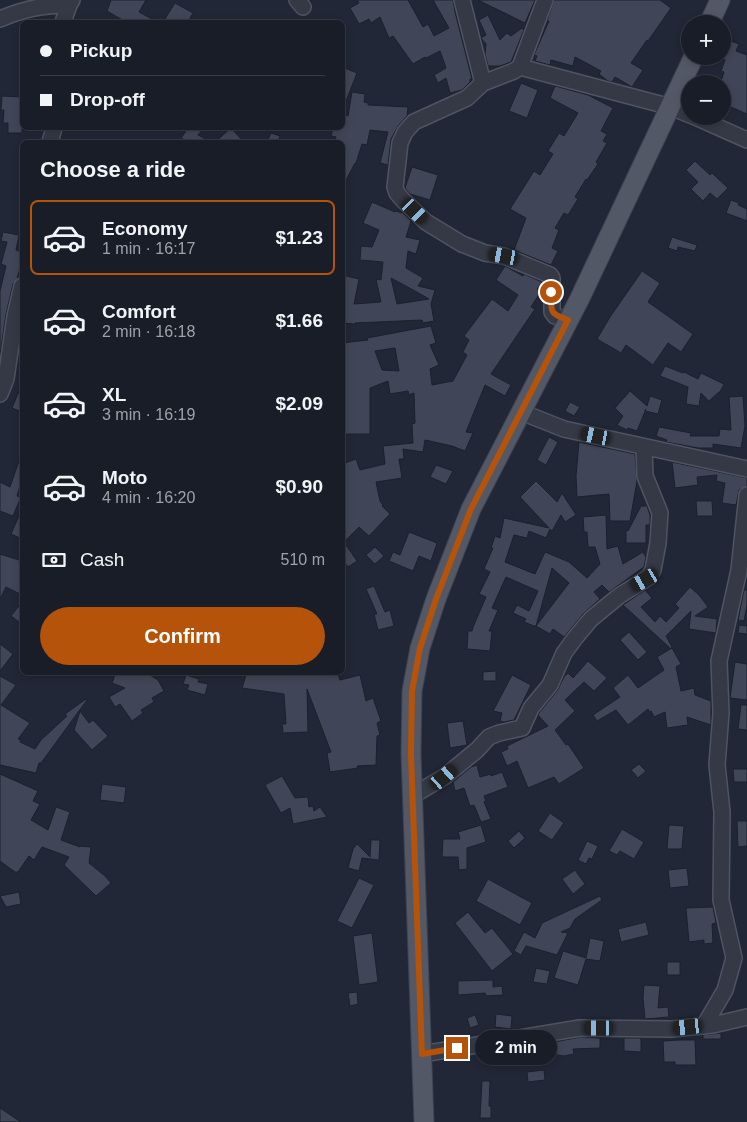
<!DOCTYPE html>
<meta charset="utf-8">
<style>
body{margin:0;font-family:Arial,sans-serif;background:#262a34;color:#f1f3f6;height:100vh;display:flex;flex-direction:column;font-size:19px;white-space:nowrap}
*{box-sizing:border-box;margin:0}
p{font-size:16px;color:#9fa2a8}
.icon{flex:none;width:28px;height:28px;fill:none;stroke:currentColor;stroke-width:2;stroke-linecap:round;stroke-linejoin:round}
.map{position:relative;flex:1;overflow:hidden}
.drawer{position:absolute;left:20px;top:140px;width:325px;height:535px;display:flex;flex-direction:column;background:#191d28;border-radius:8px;box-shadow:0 2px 8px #0003,0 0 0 1px #373b45}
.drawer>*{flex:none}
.hud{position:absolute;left:20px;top:20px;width:325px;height:110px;border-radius:8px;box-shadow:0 2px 8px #0003,0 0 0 1px #373b45;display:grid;align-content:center;height:110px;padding:0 20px;background:#191d28}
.tools{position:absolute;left:681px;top:15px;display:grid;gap:10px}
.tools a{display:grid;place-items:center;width:50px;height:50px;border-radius:50%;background:#191d28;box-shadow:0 2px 8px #0003,0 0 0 1px #373b45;font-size:25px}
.end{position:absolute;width:22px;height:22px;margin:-11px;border:6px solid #b45309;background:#fff;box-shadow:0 0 0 2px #fff}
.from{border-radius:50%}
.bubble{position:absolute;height:35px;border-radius:18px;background:#191d28;box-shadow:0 2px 8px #0003,0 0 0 1px #373b45;font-size:16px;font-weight:600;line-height:35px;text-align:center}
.car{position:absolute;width:15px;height:30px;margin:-15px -8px;border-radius:6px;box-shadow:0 0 4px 1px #0007;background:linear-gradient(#222 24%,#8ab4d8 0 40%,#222 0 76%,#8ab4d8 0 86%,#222 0)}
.hud b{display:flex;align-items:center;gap:18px;height:48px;font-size:19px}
.hud b+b{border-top:1px solid #373b45}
.hud i{width:12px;height:12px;background:#f1f3f6}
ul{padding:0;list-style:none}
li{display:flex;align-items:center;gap:15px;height:75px;margin:0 10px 8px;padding:0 10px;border:2px solid transparent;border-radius:8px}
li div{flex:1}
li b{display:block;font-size:19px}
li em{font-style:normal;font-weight:600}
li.selected{border-color:#b45309}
li>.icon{width:45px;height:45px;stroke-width:1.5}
h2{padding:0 20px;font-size:22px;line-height:60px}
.pay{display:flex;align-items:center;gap:12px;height:55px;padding:0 20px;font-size:19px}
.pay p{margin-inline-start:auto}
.button{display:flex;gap:10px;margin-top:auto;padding:10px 20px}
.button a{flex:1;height:58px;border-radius:30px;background:#b45309;color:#fff;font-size:20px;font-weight:600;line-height:58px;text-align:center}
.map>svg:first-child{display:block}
</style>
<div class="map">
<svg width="747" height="1122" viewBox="0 0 747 1122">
<rect width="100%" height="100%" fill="#212736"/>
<g fill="#404657" stroke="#1c202d" fill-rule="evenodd">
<path d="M111,0H146L139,12L158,22H126L107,11Z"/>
<path d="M357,0H408L423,27L428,24L434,36L449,28L433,0H453L455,12L472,79H470V82L462,90L450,93L446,78L438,83L434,75L446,68L440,51L426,58L425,57L413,64L393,36L389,38L380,17L371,23L369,19L359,24L350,8L359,3Z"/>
<path d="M478,0H535L525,23Z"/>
<path d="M554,0H660L671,8L648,41L647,40L631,63L643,70L632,87L615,77L612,82L608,81L599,74L601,71L575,57L573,66L551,60L550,65L535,61L537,56L534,55L549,21H547Z"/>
<path d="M175,3L193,13L188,22H163Z"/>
<path d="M488,15L500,40L507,33L511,36L522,28L524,30L511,62L500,66H488L485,54L486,44L481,38L486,35L479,20Z"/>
<path d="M725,39L739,44L736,51L747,55V114L722,103V84H720L724,72L721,71L725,60L722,59V46Z"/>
<path d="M342,67L357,73L343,109H342Z"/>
<path d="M521,83L538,90L527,118L509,111Z"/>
<path d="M555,86L588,95L613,108L601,131L607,134L603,141L607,143L596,162L598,164L587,180L586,179L575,197L578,199L568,215L564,213L555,228L559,230L552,248L558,251L551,265L514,250L526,218L510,209L534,171L540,175L553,154L548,151L559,133L564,136L578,113L550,98Z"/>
<path d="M352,92L365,94L364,102L368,103V105L408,107L407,116L398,126L391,139L388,165L380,163L388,132L370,130L367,145L362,144L356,163H355L342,188V142H334L336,137L331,136L333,128H342V114L348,116Z"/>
<path d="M2,96L22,97V133H8V123H3L4,110H1Z"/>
<path d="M188,128H204L198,135L211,142H189L181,138Z"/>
<path d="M231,128L244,142H215Z"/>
<path d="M271,133L280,136L278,142H267Z"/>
<path d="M695,161L710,175L712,173L728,188L717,199L710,193L703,201L691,189L698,182L686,170Z"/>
<path d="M412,167L438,175L430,200L410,194L405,188Z"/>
<path d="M731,200L739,203L738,205L747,209V221L726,213Z"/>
<path d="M372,202L395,212V211L403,213L411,221L406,237L420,240L416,254L408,251L406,268L423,278L418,286L435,290L431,304L434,321L423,323L422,320L355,323V324L342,323V275L359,279L354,304L381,302L376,279L381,280L383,262L360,260L361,246L372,247L379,230L363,223ZM391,278L415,291L429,299L397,304Z"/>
<path d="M3,232L19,235L16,250L22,252V261L17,279L13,284L6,314L0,355V291L6,266L1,264L7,242L1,241Z"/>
<path d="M672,237L697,245L695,251L678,247L677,251L668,248Z"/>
<path d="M505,266L523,276L524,274L542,282L537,289L541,291L531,307L535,309L491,374L511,385L505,396L485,385L466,432L473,433L465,451L452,446L425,440L423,452L403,449L404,459H399L402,478L376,482L380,501L383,505L382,506L390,514L369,536L359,527L344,542L357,561L348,567L342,559V464L356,459L360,470L385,464L383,446L413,443L412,424L415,423L414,393L409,395L408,391L390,394L388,381L370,388V434H349L342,435V343L368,340L367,338L431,326L436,343L430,345L439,365L430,369L432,385L453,381L467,355L463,352L469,340L464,336L467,332L492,299L508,311L518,295L496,280ZM395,348L399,371L382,370L375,351Z"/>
<path d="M642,271L660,283L648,302L693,334L681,352L668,343L653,365L626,345L621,353L597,339L610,317Z"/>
<path d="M665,366L683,373L684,372L698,379L701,373L724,384L720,392H719L709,401L701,393L699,406L686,404L688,387L660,376Z"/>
<path d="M22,384V412L12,408Z"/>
<path d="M630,391L647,406L650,396L662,400L658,414L645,411L646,409L637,431L628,428L627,430L617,425L623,416L615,408Z"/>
<path d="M743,396L745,426L741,448L713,444V448H698L666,442L667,440L656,436L659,427L691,433L690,436H719L720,429L731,430L729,397Z"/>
<path d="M570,402L580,407L574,416L565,411Z"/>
<path d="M549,437L558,442L546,465L537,460Z"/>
<path d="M579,442L635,454L637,481L630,521H610L609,494L577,497L576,476Z"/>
<path d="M21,455H22V479L17,496L21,497L13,516L0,511V482L10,487Z"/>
<path d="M672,462L747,478V486L739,490L736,505L722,503L725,483L716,481L717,475L697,477L698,485L675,488Z"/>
<path d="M436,465L453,471L446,484L430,477Z"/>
<path d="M536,481L557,502L562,493L576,515L565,522L561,515L552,531L550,529L546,538L529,531L527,538L514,535L505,562L535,574L545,552L569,562L587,578L600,564L595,547H588L587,532H584L583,517L606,515L607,549L618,546L623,564L643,552L646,557L644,567L609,592L602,585L594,592L600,599L584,613L564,637L553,629L550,634L536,626L569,583L552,568L536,626H534L524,622L526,619L513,613L517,605L529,611L538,591L506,577L492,608L498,610L489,631H492L490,651L467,649L468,631H472L473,627L486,597L479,594L490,572L484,569L493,548H491L495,536L500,538L504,518L549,528L520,497Z"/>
<path d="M696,501H712L713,516H697Z"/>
<path d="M641,506H647L650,515V525H646V543H626V530L628,531Z"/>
<path d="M22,509V539L11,534Z"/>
<path d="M409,532L437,543L431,561L419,556L413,571L389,561L393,552L400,555Z"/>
<path d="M375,547L384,556L375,564L366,555Z"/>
<path d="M0,554L22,561V595L6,587L0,599Z"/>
<path d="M374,586L385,612L390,610L394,626L378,630L374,614H377L366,589Z"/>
<path d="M690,587L699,595L708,607L695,616L717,619L716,633L689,629L691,611L666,636L672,647L671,649L623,605L645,590L652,598L641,607L655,622L660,616L666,622L679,608L675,604Z"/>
<path d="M744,590H747V605L744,621L738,620Z"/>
<path d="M22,602V624L11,616Z"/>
<path d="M739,625L747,626V634L738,633Z"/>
<path d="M629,632L647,652L638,660L620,640Z"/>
<path d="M0,644L13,654L0,671Z"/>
<path d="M672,648L681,664L676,667L681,691L694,688L695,695L711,701V725L687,717L688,725L667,728L665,712L654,717L651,711L649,712L648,709L628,725L616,710L597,721L593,715L620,697L613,688L628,675L638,688L664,670L657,657Z"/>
<path d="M588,661L607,678L594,691L584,682L565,700L575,711L555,730L566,745L568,744L584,768L559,784L554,777L528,788L517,761L507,766L501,752L508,749L507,746L548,726L538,715L539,713L557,691L564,677L568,673L573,678Z"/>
<path d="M735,662L747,664V700L730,698Z"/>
<path d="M496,671V681H483V672Z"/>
<path d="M116,672H145L158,680L164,691L152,698L154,702L141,710L143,713L132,721L120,704L115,707L109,697L125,688L112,683Z"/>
<path d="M247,672H337L340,680L360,675L366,701L373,698L381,721L377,723L380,735L377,736L376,765L357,766L358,768L330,772L327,753L331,752L307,689L308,732L283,733L282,724H286L284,694L242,688Z"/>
<path d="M186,675L199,679L198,682L208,684L205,695L187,690L189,685L183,684Z"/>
<path d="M512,675L531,685L514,720L504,722L500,721L502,713L493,711Z"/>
<path d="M0,676L16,685L1,705L30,723L18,739L21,740L20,742L35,749L41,740L67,716L65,714L86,699L87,700L41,763H39L36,773L0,765Z"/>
<path d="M741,705H747V730L738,729Z"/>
<path d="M80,711L89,723L93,720L108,736L92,750L74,730Z"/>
<path d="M463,721L467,745L450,748L447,723Z"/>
<path d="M639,764L646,771L638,778L631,770Z"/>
<path d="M477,765L480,777L491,774V776L502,772L508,787L484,796L486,801L484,802L491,819L481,822L474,805L470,806L464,788L455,791L453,782L471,767Z"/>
<path d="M733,769H747V782H734Z"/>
<path d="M0,774L38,791L33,801L40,804L31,820L48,830L56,807L70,812L61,840L80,847V846L91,847L89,863L105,876L111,883L96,896L64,865L69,857L42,847L34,860L29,856L18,872H15L0,861Z"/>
<path d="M282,776L295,798L308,797L309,807L313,806L314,811L320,807L327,817L293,824L290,808L281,813L265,785Z"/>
<path d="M102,784L126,787L124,803L100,800Z"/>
<path d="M550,813L564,823L552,840L538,831Z"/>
<path d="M737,821H747V846L738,847Z"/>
<path d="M481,825L486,842L467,848V869L459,870L458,857H442L443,839H460L458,832Z"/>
<path d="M669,825L684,826L682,849H667Z"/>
<path d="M622,829L644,842L634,859L620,851L617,855L609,851Z"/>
<path d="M519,831L525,838L514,848L508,841Z"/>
<path d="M371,840H380L379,860L362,858L359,871L348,868L353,849L357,844L370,857Z"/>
<path d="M587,841L598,846L592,859L589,858L586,864L578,860Z"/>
<path d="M687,868L689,886L670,888L668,870Z"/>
<path d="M575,870L585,884L573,894L562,879Z"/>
<path d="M359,878L374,885L352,928L337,921Z"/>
<path d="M488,879L532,903L520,925L476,901Z"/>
<path d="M19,892L21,904L6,907L0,896Z"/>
<path d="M600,896L602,900L575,919L570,928L561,932L568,933L557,955L526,946L521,955L514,951L524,932L535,938L542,923Z"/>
<path d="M713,907L716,923L712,924L713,943L704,944V940L689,942L686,908Z"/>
<path d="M468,912L485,933L492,928L513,954L492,971L455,923Z"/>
<path d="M646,922L649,935L621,942L618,929Z"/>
<path d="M372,933L378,982L359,985L353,936Z"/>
<path d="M590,938L604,941L600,961L586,959L578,985L554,978L563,951L586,958Z"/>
<rect x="667" y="962" width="13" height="13"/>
<path d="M536,968L550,971L547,984L533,982Z"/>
<path d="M493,980V987L502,986L503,995L486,996L485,993L458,995V981Z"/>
<path d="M644,985L660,986L658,1008L668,1007L669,1017L645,1019L643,998Z"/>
<path d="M357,992L358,1004L350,1006L348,993Z"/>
<path d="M496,1014L512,1016L511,1029L495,1027Z"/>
<path d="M475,1015L479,1025L470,1028L467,1018Z"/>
<path d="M721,1033V1039H703V1035Z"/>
<path d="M581,1037L600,1038V1048L573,1049L574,1054L564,1056L557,1055L554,1042Z"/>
<path d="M624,1038H641V1052L624,1051Z"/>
<path d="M680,1040H695L696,1065H675V1062H664L663,1041Z"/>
<path d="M518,1048L519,1054L502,1055V1050Z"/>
<path d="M544,1070L545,1080L528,1082L527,1072Z"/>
<path d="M482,1081H490L489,1106H491V1118H480Z"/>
<path d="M0,1108L21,1122H0Z"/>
</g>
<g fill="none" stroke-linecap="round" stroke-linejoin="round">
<defs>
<g id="minor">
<path d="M297,0L303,7"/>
<path d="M462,0L483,83"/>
<path d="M545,0L520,67L514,71L483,83L467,98L414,122L405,132L400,143L395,187L397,193L403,200L426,222L462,244L485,253L504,256L550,275L552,278V312L555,316L568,320"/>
<path d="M0,19C24,9 42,5 69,5"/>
<path d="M63,22L69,5L72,0"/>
<path d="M520,67L671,107L690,115"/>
<path d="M693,116L747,140"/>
<path d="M50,142L54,128"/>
<path d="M0,394L6,379L15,316L22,286"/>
<path d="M521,412L564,429L747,469"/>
<path d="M412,796L444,777L477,750L489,737L499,733L522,728L531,708L550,685L564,653L575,638L591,619L619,596L649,577L653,570L658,543L660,513L645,476L644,447"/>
<path d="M704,1026L725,990L734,958L721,900L722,812L717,765L721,713L719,661L739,570L747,495"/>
<path d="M422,1054L580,1028L672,1029L713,1025L747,1017"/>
</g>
<g id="major">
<path d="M709,24L720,0"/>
<path d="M424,1122L411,754L412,691L420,648L436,599L471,509L580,298L694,56"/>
</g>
</defs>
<use href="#minor" stroke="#4f5461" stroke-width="18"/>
<use href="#major" stroke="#3e4250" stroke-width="21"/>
<use href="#minor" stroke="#353946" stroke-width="15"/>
<use href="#major" stroke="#535867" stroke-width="19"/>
</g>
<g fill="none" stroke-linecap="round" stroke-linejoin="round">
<path stroke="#b45309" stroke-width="6" d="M457,1048L422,1054L411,754L412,691L420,648L436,599L471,509L568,320C549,314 551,311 551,292"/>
</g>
</svg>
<div class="tools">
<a>+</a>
<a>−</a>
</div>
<i class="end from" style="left:551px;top:292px"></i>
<i class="end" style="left:457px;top:1048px"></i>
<div class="bubble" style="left:475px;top:1030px;width:82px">2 min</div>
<i class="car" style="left:415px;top:211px;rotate:134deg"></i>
<i class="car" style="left:504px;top:256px;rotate:280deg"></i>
<i class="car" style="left:596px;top:436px;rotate:282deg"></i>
<i class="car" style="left:645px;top:580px;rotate:240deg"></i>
<i class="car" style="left:444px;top:777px;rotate:49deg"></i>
<i class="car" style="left:688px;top:1027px;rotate:264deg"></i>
<i class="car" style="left:599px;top:1028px;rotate:270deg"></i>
<div class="hud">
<b><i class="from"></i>Pickup</b>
<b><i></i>Drop-off</b>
</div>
<section class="drawer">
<h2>Choose a ride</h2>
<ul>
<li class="selected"><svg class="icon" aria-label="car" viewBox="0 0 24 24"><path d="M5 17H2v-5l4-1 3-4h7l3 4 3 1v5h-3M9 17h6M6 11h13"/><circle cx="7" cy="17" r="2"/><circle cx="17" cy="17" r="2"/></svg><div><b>Economy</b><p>1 min · 16:17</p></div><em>$1.23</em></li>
<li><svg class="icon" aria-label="car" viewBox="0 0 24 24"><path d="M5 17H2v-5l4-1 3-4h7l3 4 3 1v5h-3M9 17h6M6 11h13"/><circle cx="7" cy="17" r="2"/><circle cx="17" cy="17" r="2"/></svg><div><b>Comfort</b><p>2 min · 16:18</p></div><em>$1.66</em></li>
<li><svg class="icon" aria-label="car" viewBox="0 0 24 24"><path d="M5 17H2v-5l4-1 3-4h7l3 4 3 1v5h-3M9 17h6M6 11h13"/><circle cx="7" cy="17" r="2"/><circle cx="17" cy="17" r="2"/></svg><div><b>XL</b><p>3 min · 16:19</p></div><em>$2.09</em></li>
<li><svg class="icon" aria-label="car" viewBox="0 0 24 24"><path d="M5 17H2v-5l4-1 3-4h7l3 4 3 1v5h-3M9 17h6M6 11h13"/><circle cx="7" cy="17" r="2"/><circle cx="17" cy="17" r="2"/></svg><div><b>Moto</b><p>4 min · 16:20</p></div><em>$0.90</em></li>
</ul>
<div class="pay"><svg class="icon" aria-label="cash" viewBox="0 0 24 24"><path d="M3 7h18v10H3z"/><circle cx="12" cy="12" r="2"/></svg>Cash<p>510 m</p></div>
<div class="button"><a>Confirm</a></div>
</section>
</div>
